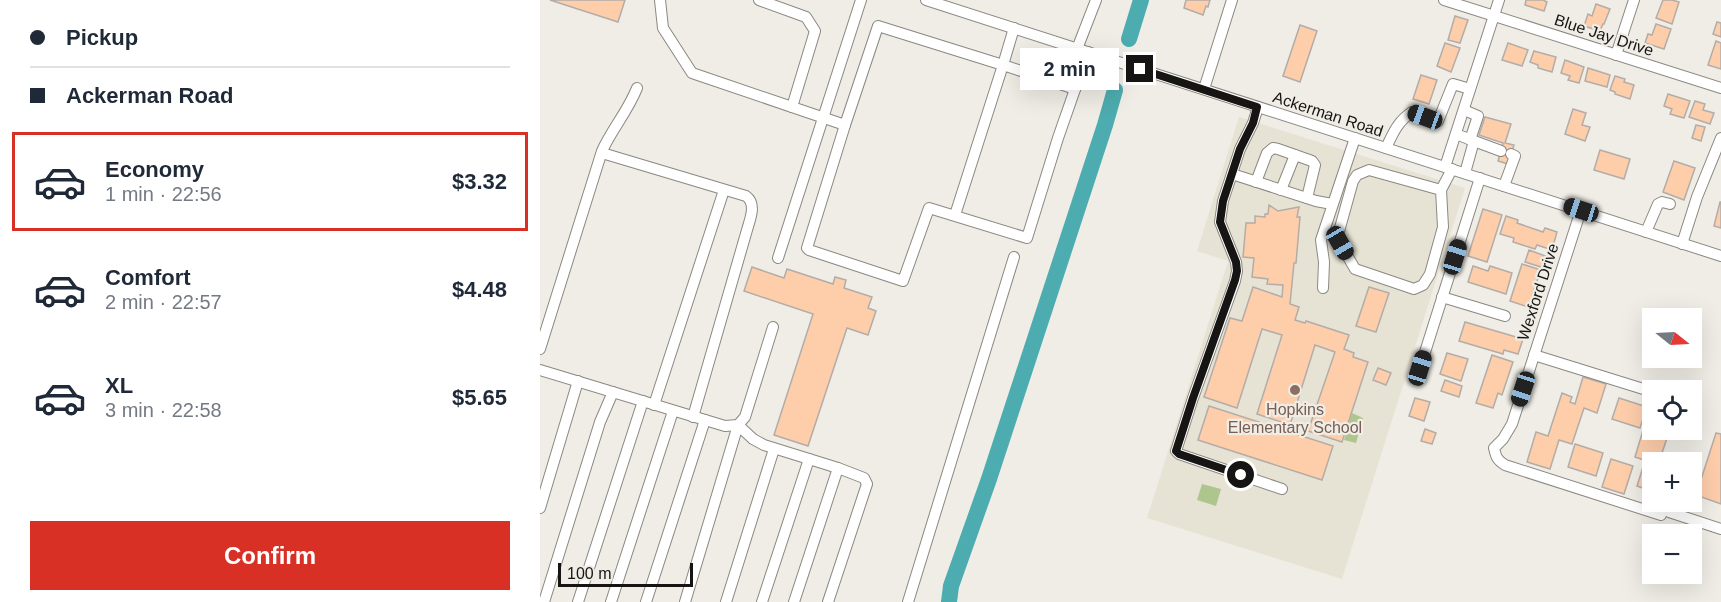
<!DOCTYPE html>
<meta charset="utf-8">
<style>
body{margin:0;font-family:Arial,sans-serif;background:#f6f6f7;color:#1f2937;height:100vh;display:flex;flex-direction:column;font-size:22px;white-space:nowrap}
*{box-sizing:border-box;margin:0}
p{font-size:20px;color:#747a83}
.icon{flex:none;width:33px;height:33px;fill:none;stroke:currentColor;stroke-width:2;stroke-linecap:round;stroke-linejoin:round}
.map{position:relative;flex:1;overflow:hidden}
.details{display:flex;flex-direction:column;background:#fff;width:540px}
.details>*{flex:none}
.guide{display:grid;align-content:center;height:132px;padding:0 30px;background:#fff}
.needle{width:39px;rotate:108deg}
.tools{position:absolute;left:1102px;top:308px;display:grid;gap:12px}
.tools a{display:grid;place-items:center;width:60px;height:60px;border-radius:0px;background:#fff;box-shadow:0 6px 24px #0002;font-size:30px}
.scale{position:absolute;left:18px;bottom:15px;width:135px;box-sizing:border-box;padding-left:6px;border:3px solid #161513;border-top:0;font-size:16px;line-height:21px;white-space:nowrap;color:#161513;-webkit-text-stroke:4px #efede5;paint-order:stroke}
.end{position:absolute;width:27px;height:27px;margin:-14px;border:8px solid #161513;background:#fff;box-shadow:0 0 0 3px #fff}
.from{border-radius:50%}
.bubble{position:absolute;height:42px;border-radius:0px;background:#fff;box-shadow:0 6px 24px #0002;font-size:20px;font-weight:600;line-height:42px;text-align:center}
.car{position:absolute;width:18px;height:36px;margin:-18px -9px;border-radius:8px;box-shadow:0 0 4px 2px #0007;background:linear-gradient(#222 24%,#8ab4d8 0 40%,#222 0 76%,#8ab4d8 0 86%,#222 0)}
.guide b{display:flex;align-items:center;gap:21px;height:57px;font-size:22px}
.guide b+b{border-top:2px solid #e0e1e3}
.guide i{width:15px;height:15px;background:#1f2937}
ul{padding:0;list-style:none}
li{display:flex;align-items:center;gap:18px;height:99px;margin:0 12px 9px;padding:0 18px;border:3px solid transparent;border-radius:0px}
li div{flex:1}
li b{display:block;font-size:22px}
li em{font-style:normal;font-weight:600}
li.selected{border-color:#d93025}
li>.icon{width:54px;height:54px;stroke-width:1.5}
.cta{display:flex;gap:12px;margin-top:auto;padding:12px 30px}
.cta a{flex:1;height:69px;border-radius:0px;background:#d93025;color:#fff;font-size:24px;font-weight:600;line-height:69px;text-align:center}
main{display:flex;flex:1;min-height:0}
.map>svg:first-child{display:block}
</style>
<main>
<section class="details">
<div class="guide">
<b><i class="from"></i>Pickup</b>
<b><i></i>Ackerman Road</b>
</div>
<ul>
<li class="selected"><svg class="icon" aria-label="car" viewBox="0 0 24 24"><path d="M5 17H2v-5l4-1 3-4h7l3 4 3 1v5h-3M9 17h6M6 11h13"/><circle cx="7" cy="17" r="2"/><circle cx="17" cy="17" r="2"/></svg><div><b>Economy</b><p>1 min · 22:56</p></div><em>$3.32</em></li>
<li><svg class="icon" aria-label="car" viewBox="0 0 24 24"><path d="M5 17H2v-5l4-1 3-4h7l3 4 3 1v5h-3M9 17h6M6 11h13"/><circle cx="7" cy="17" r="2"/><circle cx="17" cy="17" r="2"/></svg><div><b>Comfort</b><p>2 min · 22:57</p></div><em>$4.48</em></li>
<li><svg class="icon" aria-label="car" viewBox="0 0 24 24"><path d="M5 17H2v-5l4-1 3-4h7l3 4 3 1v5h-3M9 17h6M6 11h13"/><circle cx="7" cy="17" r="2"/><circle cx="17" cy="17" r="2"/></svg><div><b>XL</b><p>3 min · 22:58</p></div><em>$5.65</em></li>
</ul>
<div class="cta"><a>Confirm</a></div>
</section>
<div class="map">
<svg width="1181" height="602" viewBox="0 0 1181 602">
<rect width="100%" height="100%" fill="#efede5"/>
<path fill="#e7e3d4" d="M699,117L925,188L802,579L607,518L688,261L657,251Z"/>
<g fill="#afc58e">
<path d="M812,413L823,418L816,443L804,440Z"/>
<path d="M662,484L681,489L676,506L657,500Z"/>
</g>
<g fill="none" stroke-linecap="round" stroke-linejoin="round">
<g stroke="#4cacaf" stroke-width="16">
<path d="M589,39L601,0"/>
<path d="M409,602L411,586L449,479L565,125L575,90"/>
</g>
</g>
<g fill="#feceab" stroke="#b3aca7" stroke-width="1.5">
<path d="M10,0H85L78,22Z"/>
<path d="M646,0H670L668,7L666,6L663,15L644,8Z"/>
<path d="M986,0H1003L1007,2L1004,11L985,5Z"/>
<path d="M1123,0H1132L1139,2L1132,24L1116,18Z"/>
<path d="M1056,4L1070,9L1064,24H1063L1060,31L1044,26L1048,14L1052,16Z"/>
<path d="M915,16L928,20L920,43L908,40Z"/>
<path d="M1177,22L1181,23V37L1173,34Z"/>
<path d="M1116,24L1131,29L1124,49L1105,43L1108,34L1112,35Z"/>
<path d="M760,25L777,31L760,82L743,76Z"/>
<path d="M1176,41L1181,43V69L1168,65Z"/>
<path d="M905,43L920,48L911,72L897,66Z"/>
<path d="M968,43L988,50L982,66L962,60Z"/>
<path d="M994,51L1016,57L1012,72L998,68V65L990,62Z"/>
<path d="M1025,60L1044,67L1039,83L1028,80L1030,76L1021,73Z"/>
<path d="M1048,68L1070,75L1067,87L1045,81Z"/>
<path d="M881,75L897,80L889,104L873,99Z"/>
<path d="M1075,76L1085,79L1084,82L1094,85L1090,99L1075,94V92L1070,90Z"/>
<path d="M1128,94L1150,101L1144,118L1130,114L1132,109L1124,106Z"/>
<path d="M1155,101L1165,104L1163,110L1174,113L1170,124L1149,117Z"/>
<path d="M1033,109L1046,113L1042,125L1050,127L1045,141L1025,134Z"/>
<path d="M945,117L971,124L965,143L974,145L968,164L958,161L963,143L939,135Z"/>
<path d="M1156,125L1165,127L1161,141L1152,138Z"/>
<path d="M1060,150L1090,159L1084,179L1054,170Z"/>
<path d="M1134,161L1155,168L1144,200L1123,192Z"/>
<path d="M1180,202H1181V228L1174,226Z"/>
<path d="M729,205L738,211L759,207L757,217H760L756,263H754L750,304L759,307L755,320L765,323L766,321L809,335L804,349L814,353L813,357L828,362L802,442L768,431L795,352L775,345L750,425L717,414L742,335L722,329L697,408L664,397L690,318L702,321L713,287L742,297L743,285L727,284L728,279L712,277L714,258L703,257L706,223H715V216L725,217V214H728Z"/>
<path d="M943,209L962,215L947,262L928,256Z"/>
<path d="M966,216L978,220L977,223L1003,232L1005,228L1017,232L1012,250L997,245L995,249L973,242L974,238L960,234Z"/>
<path d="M989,250L1008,257L1004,268L985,262Z"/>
<path d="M982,264L1001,270L992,295L995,296L991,308L970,301Z"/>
<path d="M933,266L948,271L950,266L972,273L966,294L928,282Z"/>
<path d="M212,267L244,278L247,269L293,284L295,277L306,280L304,288L332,297L328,308L336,311L328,335L307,328L268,446L234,435L273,314L204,291Z"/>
<path d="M829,287L849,293L836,332L816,326Z"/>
<path d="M925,322L983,339L978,354L964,350L963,354L919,341Z"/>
<path d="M907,353L928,359L921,381L900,374Z"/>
<path d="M952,355L973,362L962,395L958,393L953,408L936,403Z"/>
<path d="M838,368L851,373L846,385L833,380Z"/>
<path d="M1043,377L1066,384L1057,413L1044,408L1032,444L1019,440L1010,469L987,462L996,432L1008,436L1022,393L1032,397L1030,402L1035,404Z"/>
<path d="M905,380L922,386L919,397L901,391Z"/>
<path d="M875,398L890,402L884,421L869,416Z"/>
<path d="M1079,398L1107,407L1100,428L1072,419Z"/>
<path d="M669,406L793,446L782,480L658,440Z"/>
<path d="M1104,427L1117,432L1118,429H1143L1140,439L1128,435L1119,462L1113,463L1095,457Z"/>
<path d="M885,429L896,433L892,444L881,441Z"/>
<path d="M1176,433L1181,434V504L1156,495Z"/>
<path d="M1035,444L1063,453L1056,476L1028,467Z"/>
<path d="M1071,459L1093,466L1084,494L1062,487Z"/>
<path d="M1104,464L1113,467V492L1097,486Z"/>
</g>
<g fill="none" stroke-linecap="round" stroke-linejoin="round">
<defs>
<g id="minor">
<path d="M120,0L123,28L152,73L252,107"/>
<path d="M219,0L266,17L275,31L252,107L305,125L267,248L269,250L363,281L389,208L487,238L518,138L548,52"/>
<path d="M386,0L1181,256"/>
<path d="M904,0L1181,88"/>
<path d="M474,28L463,65L535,89"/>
<path d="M537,49L556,0"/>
<path d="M1076,55L1094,0"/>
<path d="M664,89L692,0"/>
<path d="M718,107L713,123L700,149L683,201L680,222L696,262L697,271L695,281L653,398L636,451L639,454L742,489"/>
<path d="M924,110L938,116L930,140"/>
<path d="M305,125L338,26L463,65L415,215"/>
<path d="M916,134L934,141L925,173"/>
<path d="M934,141L961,151"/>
<path d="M846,148C853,133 858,121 872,112L898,121L913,84L930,89"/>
<path d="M62,153L206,196C217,204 210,219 207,230L153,417"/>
<path d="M905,167L959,0"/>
<path d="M692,174L776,201L792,204"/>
<path d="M716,182L727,153L733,148L738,149L772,161L775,165L767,198"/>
<path d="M964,186L975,156L971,154"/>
<path d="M741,190L755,155"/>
<path d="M901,190L829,170L817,175L813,181L798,235L800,243L815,269L874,289L883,285L890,274L903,227L901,190L912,169"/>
<path d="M1041,210L972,424L963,439L954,448C956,457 957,460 965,465L1121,515"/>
<path d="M1106,232L1118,204L1122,202L1130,204"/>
<path d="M1142,244L1157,197L1181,138"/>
<path d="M238,258L321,0"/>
<path d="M783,288L784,262L781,240L815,138"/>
<path d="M902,297L965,316"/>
<path d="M0,349L62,151C72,129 88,111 97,88"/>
<path d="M994,355L1113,392"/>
<path d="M880,368L940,178"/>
<path d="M0,370L185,426L198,425L205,417L233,327"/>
<path d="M114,405L184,190"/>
<path d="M0,508L38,381"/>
<path d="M1129,512L1181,529"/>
<path d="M4,602L60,422L73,392"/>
<path d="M38,602L103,401"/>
<path d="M71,602L133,411"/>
<path d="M106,602L165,420"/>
<path d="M145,602L198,425L213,439L224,445L298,468L324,478L327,484L288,602"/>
<path d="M186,602L234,449"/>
<path d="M222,602L269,459"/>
<path d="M254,602L298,468"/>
<path d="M368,602L474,257"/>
</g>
</defs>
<use href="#minor" stroke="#8b8882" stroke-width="12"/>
<use href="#minor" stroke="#fff" stroke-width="10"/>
</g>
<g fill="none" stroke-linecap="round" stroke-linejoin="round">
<path stroke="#161513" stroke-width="8" d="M600,69L717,107L713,123L700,149L683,201L680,222L696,262L697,271L695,280L653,398L636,451L639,454L701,475"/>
</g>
<circle fill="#8d6e63" stroke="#efede5" stroke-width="2" cx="755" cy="390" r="6"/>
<g text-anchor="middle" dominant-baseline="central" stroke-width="4.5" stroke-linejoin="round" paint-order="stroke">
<g font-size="16" fill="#161513" stroke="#efede5">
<text transform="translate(1064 35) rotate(18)">Blue Jay Drive</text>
<text transform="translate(788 114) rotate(18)">Ackerman Road</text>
<text transform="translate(998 292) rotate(-72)">Wexford Drive</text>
</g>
<g font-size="16" fill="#785e54" stroke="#efede5">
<text x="755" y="409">Hopkins<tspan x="755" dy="18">Elementary School</tspan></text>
</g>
</g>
</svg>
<div class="tools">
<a><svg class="needle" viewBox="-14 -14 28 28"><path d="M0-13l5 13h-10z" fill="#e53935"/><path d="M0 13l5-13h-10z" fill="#747a83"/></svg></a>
<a><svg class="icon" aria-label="locate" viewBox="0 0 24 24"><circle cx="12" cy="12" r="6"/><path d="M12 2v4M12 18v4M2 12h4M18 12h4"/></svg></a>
<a>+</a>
<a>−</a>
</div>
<div class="scale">100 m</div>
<i class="end from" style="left:701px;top:475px"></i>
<i class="end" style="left:600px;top:69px"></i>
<div class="bubble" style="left:480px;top:48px;width:99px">2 min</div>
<i class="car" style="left:885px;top:117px;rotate:290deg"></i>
<i class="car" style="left:1041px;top:210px;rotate:288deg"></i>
<i class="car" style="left:800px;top:243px;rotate:150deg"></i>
<i class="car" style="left:915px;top:257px;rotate:17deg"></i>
<i class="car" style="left:880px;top:368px;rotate:17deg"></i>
<i class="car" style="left:983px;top:389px;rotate:198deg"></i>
</div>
</main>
